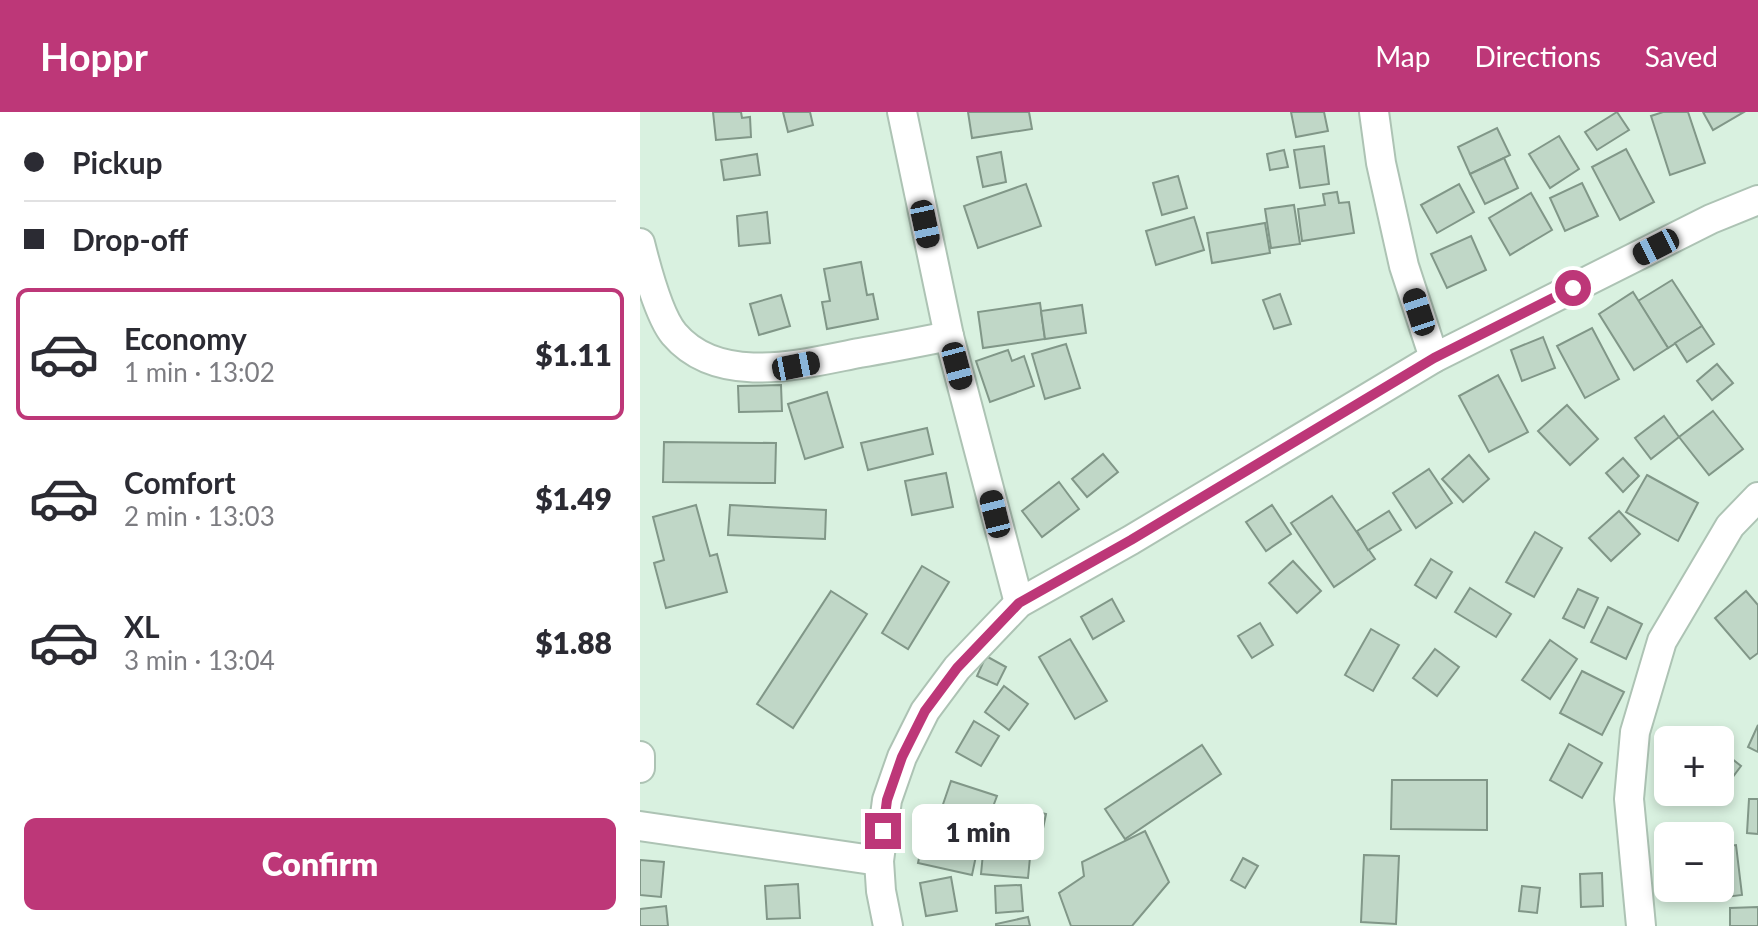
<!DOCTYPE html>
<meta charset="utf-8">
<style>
body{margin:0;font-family:Lato,sans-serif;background:#f2f2f3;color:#2b2b33;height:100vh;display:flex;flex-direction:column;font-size:30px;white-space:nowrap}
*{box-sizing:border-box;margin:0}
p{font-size:26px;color:#7c7c81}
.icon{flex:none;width:44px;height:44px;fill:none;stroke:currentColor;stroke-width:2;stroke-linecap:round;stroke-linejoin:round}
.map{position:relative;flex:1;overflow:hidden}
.drawer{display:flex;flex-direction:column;background:#fff;width:640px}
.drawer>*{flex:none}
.top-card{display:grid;align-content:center;height:176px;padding:0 24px;background:#fff}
.tools{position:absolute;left:1014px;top:614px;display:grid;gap:16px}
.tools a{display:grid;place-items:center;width:80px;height:80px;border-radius:12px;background:#fff;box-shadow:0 4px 12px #0003;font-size:40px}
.end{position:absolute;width:36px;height:36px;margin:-18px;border:10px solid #bd3778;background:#fff;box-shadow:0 0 0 4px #fff}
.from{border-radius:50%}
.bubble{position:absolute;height:56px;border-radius:12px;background:#fff;box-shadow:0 4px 12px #0003;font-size:26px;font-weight:800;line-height:56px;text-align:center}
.car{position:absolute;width:24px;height:48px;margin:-24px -12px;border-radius:10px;box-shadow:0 0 6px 2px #0007;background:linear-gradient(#222 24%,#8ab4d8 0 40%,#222 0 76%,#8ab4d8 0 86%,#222 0)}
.top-card b{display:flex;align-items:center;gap:28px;height:76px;font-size:30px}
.top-card b+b{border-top:2px solid #e1e1e2}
.top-card i{width:20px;height:20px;background:#2b2b33}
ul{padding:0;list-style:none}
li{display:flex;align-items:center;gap:24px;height:132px;margin:0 16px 12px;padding:0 8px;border:4px solid transparent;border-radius:12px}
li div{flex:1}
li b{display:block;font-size:30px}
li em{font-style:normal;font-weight:800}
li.on{border-color:#bd3778}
li>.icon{width:72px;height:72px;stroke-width:1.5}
.cta{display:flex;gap:16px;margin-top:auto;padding:16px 24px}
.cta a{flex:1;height:92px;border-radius:12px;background:#bd3778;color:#fff;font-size:32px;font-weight:800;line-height:92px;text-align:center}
header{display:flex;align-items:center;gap:48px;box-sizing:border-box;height:112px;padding:0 40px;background:#bd3778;color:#fff}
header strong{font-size:38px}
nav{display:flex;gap:44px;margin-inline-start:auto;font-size:28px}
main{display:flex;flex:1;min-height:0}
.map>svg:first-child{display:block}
</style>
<header>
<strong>Hoppr</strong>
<nav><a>Map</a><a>Directions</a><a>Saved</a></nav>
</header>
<main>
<section class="drawer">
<div class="top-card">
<b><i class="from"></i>Pickup</b>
<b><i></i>Drop-off</b>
</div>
<ul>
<li class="on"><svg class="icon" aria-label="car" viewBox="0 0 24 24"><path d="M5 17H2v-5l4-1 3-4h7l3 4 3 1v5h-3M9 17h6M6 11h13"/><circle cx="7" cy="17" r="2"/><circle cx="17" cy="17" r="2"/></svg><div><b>Economy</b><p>1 min · 13:02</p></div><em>$1.11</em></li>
<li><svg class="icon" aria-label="car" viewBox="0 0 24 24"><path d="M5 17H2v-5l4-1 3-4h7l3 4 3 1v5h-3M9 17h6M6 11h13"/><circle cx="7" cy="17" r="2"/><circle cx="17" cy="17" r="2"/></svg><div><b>Comfort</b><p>2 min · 13:03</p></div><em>$1.49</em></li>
<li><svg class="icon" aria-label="car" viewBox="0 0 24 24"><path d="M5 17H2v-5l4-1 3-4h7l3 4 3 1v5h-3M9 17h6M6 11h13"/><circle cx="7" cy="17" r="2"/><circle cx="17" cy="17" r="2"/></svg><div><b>XL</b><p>3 min · 13:04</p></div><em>$1.88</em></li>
</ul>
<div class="cta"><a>Confirm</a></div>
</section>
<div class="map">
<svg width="1118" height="814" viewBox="0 0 1118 814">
<rect width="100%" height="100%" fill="#d9f1e0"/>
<g fill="#c0d7c7" stroke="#819788" stroke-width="2">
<path d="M73,0H101L102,6L110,5L111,25L76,28Z"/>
<path d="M143,0H170L173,13L148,20Z"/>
<path d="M328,0H389L392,17L332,26Z"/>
<path d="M651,0H684L688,19L656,25Z"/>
<path d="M977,0L989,18L957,38L945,20Z"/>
<path d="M1023,0H1048L1065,51L1030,63L1011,4Z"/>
<path d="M1063,0H1104L1073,18Z"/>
<path d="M857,16L870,43L830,62L818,35Z"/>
<path d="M919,24L939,57L910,76L889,42Z"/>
<path d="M684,34L689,72L660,76L654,38Z"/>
<path d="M986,37L1014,90L980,108L952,55Z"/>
<path d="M644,38L648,55L630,58L627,42Z"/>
<path d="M361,40L366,70L343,75L337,45Z"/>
<path d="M117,42L120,63L84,68L81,48Z"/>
<path d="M864,46L878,76L845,92L830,62Z"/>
<path d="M538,64L547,96L522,103L513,71Z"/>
<path d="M942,71L958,104L925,119L910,86Z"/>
<path d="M386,72L401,114L338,136L324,94Z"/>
<path d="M819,72L834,100L797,121L781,93Z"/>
<path d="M697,80L699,91L709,90L714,121L662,129L658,97L685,93L683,82Z"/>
<path d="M891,81L912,118L870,143L849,106Z"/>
<path d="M654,93L660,132L631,136L625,97Z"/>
<path d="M127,100L130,131L99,134L97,104Z"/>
<path d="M554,105L564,138L516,153L506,119Z"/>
<path d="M625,111L630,141L572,151L567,121Z"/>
<path d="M831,124L846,158L807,176L791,142Z"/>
<path d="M221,150L227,183L233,182L238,207L187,217L182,190L190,189L184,157Z"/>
<path d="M1032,168L1062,214L1028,236L998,189Z"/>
<path d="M993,180L1028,236L994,258L959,202Z"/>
<path d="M640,182L651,212L634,217L623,188Z"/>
<path d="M141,183L150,214L119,223L110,192Z"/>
<path d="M400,191L405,227L343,236L338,200Z"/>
<path d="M442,193L446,221L405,227L401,199Z"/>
<path d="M1062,214L1074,232L1047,250L1035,231Z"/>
<path d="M952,216L979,267L945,286L917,234Z"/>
<path d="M903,225L915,256L882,269L871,238Z"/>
<path d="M426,232L440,276L405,287L392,242Z"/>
<path d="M368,238L372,249L384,244L394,274L350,290L336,249Z"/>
<path d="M1077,252L1093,271L1072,288L1057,269Z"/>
<path d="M858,263L888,320L849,340L819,284Z"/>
<path d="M141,273L142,299L99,300L98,274Z"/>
<path d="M187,280L203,335L165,347L148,292Z"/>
<path d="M927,293L958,327L930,353L898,319Z"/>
<path d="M1073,299L1103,337L1069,363L1039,325Z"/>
<path d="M1024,304L1039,325L1011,347L995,326Z"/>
<path d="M287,316L293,342L228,358L221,331Z"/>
<path d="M24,330L136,331L135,371L23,370Z"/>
<path d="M463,342L478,360L447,385L432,367Z"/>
<path d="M829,343L849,367L823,390L802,367Z"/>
<path d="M983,346L999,364L983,380L966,361Z"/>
<path d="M789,357L812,391L776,416L753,381Z"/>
<path d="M306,361L313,395L272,403L265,369Z"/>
<path d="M1007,363L1058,391L1038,429L986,400Z"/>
<path d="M419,370L439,397L402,425L382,399Z"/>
<path d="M692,384L735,447L694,475L651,411Z"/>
<path d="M56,393L70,444L77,442L87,480L26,496L14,451L24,448L13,405Z"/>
<path d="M90,393L186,398L185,427L88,423Z"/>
<path d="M632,393L651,422L626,439L606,410Z"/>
<path d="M749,399L761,418L728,438L717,419Z"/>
<path d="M979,399L1000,422L971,449L949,426Z"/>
<path d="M895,420L922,436L894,485L866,470Z"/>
<path d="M791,447L812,460L796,486L775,473Z"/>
<path d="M653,449L681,479L657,501L629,471Z"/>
<path d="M282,454L309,470L268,537L242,521Z"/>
<path d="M830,476L871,502L856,525L815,500Z"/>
<path d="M938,477L958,486L944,516L923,506Z"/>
<path d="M191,479L227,502L153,616L117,592Z"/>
<path d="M1106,479L1118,493V541L1110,547L1075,506Z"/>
<path d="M472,487L484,509L453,527L441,505Z"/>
<path d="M968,495L1002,512L986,547L951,530Z"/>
<path d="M620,511L633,533L612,546L598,524Z"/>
<path d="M731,517L759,533L733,579L705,563Z"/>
<path d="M430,527L467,589L435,607L399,545Z"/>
<path d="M910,528L937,547L910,587L882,568Z"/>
<path d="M795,537L819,555L797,584L773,566Z"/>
<path d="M346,544L366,555L357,573L337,564Z"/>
<path d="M942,559L984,580L962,623L920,601Z"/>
<path d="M364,574L388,592L369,618L345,600Z"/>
<path d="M334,609L359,624L341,654L316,640Z"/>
<path d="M1118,613V640L1108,635Z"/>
<path d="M929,632L962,651L942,686L910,668Z"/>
<path d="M562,633L581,662L485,727L465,697Z"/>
<path d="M1081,638L1101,654L1092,666L1080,656Z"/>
<path d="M752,668H847V718L751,717Z"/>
<path d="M311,669L357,684L345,716L300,701Z"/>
<path d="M1109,687H1118V722L1107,721Z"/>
<path d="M372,694L406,702L400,731L365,723Z"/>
<path d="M287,709L341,720L332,763L278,751Z"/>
<path d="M505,719L529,770L492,814H431L419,781L444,764L442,750Z"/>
<path d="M344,731L391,735L388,766L341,762Z"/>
<path d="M1096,733L1102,783L1053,789L1051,776H1080V735Z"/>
<path d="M724,743L759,744L756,812L721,810Z"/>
<path d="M603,746L618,754L605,776L591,768Z"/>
<path d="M0,748L24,750L21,785L0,783Z"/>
<path d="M962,761L963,794L941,795L940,762Z"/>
<path d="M311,765L317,799L286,804L280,771Z"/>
<path d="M158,772L160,806L127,807L125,774Z"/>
<path d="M381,773L383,799L356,801L355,774Z"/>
<path d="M882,774L900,776L897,801L879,799Z"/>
<path d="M26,794L28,814H0V797Z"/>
<path d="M1118,795V814H1090V796Z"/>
<path d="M388,805L390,814H356V812Z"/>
</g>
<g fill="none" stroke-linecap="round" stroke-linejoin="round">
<defs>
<g id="minor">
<path d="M262,0L309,224L379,491"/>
<path d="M734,0L741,51L764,154L794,246"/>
<path d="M0,131C6,155 19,204 34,222C79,275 162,252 219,241C249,236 279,230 309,224"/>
<path d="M0,644V656"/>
<path d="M0,714L239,749"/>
<path d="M248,814L241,779L239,749L247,688L262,645L285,599L317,556L379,491L491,428L794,246L1071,107L1118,88"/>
<path d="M1001,814L989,687L995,620L1022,529L1090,414L1118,385"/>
</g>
</defs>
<use href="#minor" stroke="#adc3b4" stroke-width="32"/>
<use href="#minor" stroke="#fff" stroke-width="28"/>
</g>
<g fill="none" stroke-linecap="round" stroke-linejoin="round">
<path stroke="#bd3778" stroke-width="10" d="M243,719L247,688L262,645L285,599L317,556L379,491L491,428L794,246L933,176"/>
</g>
</svg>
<div class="tools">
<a>+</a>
<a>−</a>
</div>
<i class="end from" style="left:933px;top:176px"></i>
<i class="end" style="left:243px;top:719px"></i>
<div class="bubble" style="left:272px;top:692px;width:132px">1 min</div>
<i class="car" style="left:285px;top:112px;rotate:168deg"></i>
<i class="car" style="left:1016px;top:135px;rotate:243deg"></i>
<i class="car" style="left:779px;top:200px;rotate:342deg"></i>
<i class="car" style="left:156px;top:254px;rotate:79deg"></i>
<i class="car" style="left:317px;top:254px;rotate:165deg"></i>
<i class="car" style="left:355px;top:402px;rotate:346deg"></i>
</div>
</main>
